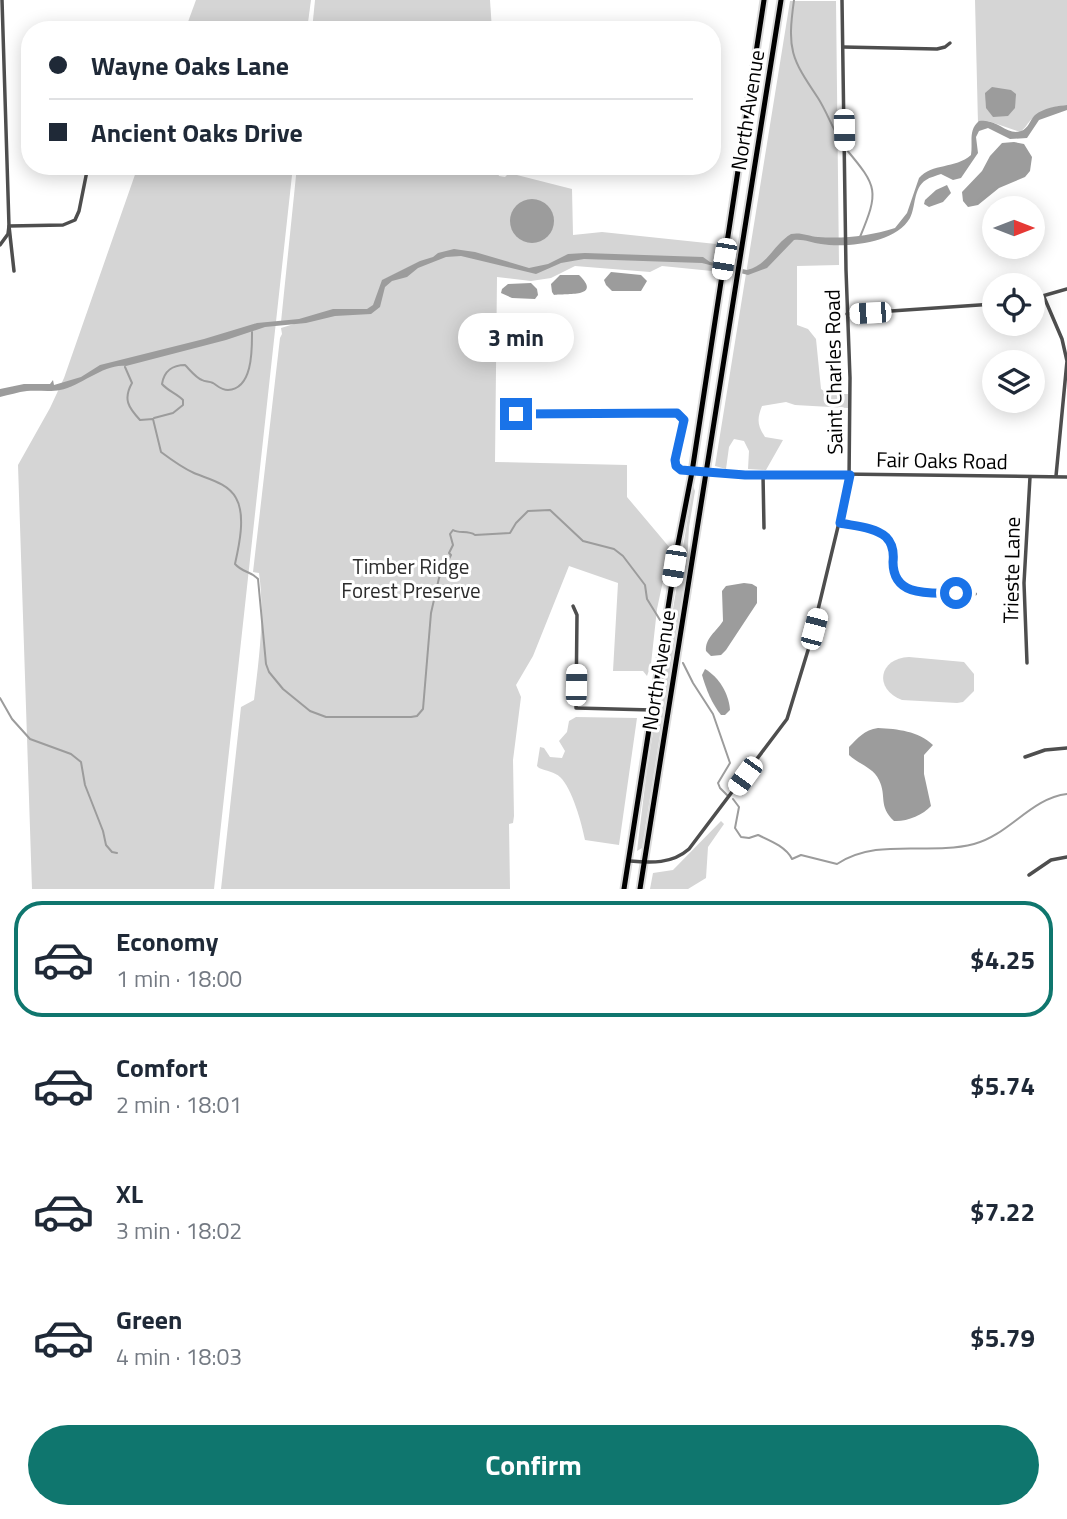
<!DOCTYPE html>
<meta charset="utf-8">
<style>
body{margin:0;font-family:"Titillium Web",sans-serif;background:#f6f6f7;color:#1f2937;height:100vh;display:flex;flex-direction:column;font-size:26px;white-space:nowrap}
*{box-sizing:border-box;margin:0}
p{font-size:23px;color:#747a83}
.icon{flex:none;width:38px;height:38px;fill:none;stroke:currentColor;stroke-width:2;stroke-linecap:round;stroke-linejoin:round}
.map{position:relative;height:889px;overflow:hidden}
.drawer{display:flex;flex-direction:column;background:#fff;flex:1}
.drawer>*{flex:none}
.top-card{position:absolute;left:21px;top:21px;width:700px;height:154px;border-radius:28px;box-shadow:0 4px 18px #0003;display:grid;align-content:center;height:154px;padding:0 28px;background:#fff}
.needle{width:46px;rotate:90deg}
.tools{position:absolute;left:982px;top:196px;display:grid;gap:14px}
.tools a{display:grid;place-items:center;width:63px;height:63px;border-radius:50%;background:#fff;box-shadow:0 4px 18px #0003;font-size:35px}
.end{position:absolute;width:32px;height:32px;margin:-16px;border:9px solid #1a73e8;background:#fff;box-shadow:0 0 0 4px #fff}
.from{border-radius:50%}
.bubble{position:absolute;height:49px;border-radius:24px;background:#fff;box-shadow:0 4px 18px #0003;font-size:23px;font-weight:700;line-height:49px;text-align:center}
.car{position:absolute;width:21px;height:42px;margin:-21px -10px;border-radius:9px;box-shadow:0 0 5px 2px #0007;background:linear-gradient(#fff 24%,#345 0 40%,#fff 0 76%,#345 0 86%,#fff 0)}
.top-card b{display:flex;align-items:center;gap:24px;height:66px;font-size:26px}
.top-card b+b{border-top:2px solid #e0e1e3}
.top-card i{width:18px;height:18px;background:#1f2937}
ul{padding:12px 0 0;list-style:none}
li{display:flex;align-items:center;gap:21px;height:116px;margin:0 14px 10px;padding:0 14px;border:4px solid transparent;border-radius:28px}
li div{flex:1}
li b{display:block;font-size:26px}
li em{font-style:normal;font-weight:700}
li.current{border-color:#0f766e}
li>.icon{width:63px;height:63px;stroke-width:1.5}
.cta{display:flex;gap:14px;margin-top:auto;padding:14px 28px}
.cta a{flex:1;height:80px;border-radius:42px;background:#0f766e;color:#fff;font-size:28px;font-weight:700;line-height:80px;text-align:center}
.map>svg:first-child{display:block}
</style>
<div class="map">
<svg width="1067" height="889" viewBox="0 0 1067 889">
<rect width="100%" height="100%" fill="#fff"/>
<g fill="#d5d5d5">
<path d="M196,0H311L307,30H185Z"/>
<path d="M315,0H490L492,30H312Z"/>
<path d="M975,0H1067V105C1055,107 1042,109 1033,118C1027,123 1026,128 1020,132L988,121L978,124Z"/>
<path d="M790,1H836L839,265L797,266V325L808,329L816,339L821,389L828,394H848V408L795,405L786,402L762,406C757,419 757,425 765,437L783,440L766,470L748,469L749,451L744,441L734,439L729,447L726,469L715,466Z"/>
<path d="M138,166H293L214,889H32L18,465L50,408L64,378Z"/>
<path d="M297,166H495L499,176L505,177L509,173L572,189L573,235L602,232L716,244L712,271L662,266L650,272L575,266L551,278L531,281L497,277L495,462L627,465V497L670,548L657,609L651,664L647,676L643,671H613L618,583L569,566L533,656L516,685L521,697L513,760L514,816L513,823L509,824L510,889H221L241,707L254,700C259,659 265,615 259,573L253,572L280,338L282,334L281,328L294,324L291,320L281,322Z"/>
<path d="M693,486L695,491L689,527L687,565L643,842L642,848L637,851L647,769Z"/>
<path d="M909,657L964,662L974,674V691L963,702L957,703L902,700C873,689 879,658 909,657Z"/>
<path d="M576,717L637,718L619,845L585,840C582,824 572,788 560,777C555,772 546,771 539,768L537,766L540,747L544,748L550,757L562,758L565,751L559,741L567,732L569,721Z"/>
<path d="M721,821L724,824L708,847L706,878L688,889H650L653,873L673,870Z"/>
</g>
<g fill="#9c9c9c">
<path d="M992,87L1011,90L1016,94L1015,108L1008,116L993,117L986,108L985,93Z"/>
<path d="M1067,105V110L1039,120L1027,138L1010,139L988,128L979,131L976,137L978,153L961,178L953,180L941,174C936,176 930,177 926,180C913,188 916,207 910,218C896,243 847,248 821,244C812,243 804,239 794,240L767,268L748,275L702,263L584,259L561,263L536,274L461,256L446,257L418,268L407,277L392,281L385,287L380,307L371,314L335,316L306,323L265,327L226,340L126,366C105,363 81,386 60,390C50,392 37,390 27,391C18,392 9,395 0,397V389L24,384H50L53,380L54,385L81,377L100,365L204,339L257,323L299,319L333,309H367L373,305L382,280L420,261L433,257L438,253L454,249L475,252L529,268L548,264L568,254L585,253L703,257L710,262L747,270C768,265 773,245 791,234C801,232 808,236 818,237C844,239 870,236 895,228L907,213L919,178C932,163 955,169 971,155C973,142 968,130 979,121C997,118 1007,136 1021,131C1028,129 1030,120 1035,115C1044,108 1056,106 1067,105Z"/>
<path d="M1002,143L1014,142L1024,144L1032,157L1030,171L1025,177L999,188L978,205L968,207L963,201L962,192L982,171L990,156Z"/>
<path d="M947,185L951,193L943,202L929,207L924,204L925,200L936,190Z"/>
<circle cx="532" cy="221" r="22"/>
<path d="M611,272L641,275L647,281L641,291H612L606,285L604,280Z"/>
<path d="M560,275H579C603,298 566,293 554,295L552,292L551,284Z"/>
<path d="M531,283L537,289L538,295L535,299L512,298L501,293L502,289L508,284Z"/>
<path d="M744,583L752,584L757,587V603L726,650L721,655L711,656L706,651C705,638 716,632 723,621L722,591L726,586Z"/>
<path d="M705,669C719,677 729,694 730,710L725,715H721C712,704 706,689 702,675Z"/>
<path d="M878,728C898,729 918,731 933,745L924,755V774L931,806C923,815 906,822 894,821C878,806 887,796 879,780C873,767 858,764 849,755V747C858,738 864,730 878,728Z"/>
</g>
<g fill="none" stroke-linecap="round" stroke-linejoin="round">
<g stroke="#9c9c9c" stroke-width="2">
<path d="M794,0C787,50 791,58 818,98C827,112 832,128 841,141"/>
<path d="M846,149C878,187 879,191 860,237"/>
<path d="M125,367L132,383C123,399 128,407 140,420L153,419L161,452C169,458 185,469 194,473C208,479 228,483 236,498C246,515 239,546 235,564C243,573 251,571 258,579L266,664L269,672L283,689L310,711L326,717H411L417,716L423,709L431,613L439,578L451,555L449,553L453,545L450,534L453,530C459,534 468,530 475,535L510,533L516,523L528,511L550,510L583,541L614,549L623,556L645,585L647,599L660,620"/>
<path d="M154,418L173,413L183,405V400C176,393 168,391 162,384C164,371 173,365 185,365C190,370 196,378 202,380C205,382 209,381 213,383C218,386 221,390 228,390C253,389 252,349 252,332"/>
<path d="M683,663L693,683L713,714L730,763L718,783L720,788L727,795"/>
<path d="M0,698L12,719L30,739L71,754L81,762L85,785L103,831L106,845L112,852L117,853"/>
<path d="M733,799L739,807L735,828L741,837L749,838L758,835C771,841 786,847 792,859L801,855L837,864C878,837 928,856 974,844C1009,835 1031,798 1067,794"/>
</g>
<defs>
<g id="primary">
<path d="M624,889L678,544L692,472L764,0"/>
<path d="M640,889L781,0"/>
</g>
</defs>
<use href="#primary" stroke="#dbdbdb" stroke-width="9"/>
<g stroke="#4e4e4e" stroke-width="3.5">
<path d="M2,0L9,226L14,271"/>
<path d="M843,47L937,49L945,47L950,43"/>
<path d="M0,245L8,234L9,226L63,225L75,220L79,211L88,166"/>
<path d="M1044,297L1062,339L1067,361L1056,476"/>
<path d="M1032,299L1067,289"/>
<path d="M847,314L994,304"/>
<path d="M500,415L677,413L684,420L675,460C677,470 683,470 692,472L1067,477"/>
<path d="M763,475L764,528"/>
<path d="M840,523C854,526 876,527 887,538C902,554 885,579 909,590C924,597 958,593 975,594"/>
<path d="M573,606L577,615L576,708L652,710"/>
<path d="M1027,663L1024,583L1030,477"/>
<path d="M1025,757L1045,750L1067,748"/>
<path d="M630,861C651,863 672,864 689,849L787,719L809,647L849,481L850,378L846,270L842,0"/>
<path d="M1029,875L1051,860L1067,857"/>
</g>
<use href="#primary" stroke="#000" stroke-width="5"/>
</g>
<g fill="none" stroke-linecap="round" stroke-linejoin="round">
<path stroke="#1a73e8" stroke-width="9" d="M516,414L677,413L684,420L675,460L676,466L681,470L745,475H850L840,523C854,526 875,527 886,537C893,544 894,553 893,562C893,598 931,593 956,593"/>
</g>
<g text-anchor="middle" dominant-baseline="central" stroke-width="6" stroke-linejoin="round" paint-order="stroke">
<g font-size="21" fill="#000" stroke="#fff">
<text transform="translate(747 110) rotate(-81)">North Avenue</text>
<text transform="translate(833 372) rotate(-91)">Saint Charles Road</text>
<text transform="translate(942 460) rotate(1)">Fair Oaks Road</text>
<text transform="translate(1011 570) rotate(-89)">Trieste Lane</text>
<text transform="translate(658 670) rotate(-81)">North Avenue</text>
</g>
<g font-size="21" fill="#2c2c2c" stroke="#fff">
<text x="411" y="566">Timber Ridge<tspan x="411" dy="24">Forest Preserve</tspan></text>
</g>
</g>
</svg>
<div class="tools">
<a><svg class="needle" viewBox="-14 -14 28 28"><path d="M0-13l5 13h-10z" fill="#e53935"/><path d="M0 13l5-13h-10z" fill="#747a83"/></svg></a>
<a><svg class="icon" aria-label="locate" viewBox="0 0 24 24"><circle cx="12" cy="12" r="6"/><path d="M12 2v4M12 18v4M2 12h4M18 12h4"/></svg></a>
<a><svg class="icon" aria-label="layers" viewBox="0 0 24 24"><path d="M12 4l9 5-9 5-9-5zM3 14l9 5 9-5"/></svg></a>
</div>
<i class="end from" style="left:956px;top:593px"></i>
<i class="end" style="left:516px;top:414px"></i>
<div class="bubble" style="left:458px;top:313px;width:116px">3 min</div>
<i class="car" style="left:844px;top:130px;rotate:179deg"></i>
<i class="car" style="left:724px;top:259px;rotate:190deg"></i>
<i class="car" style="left:870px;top:313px;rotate:267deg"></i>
<i class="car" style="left:674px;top:566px;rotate:189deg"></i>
<i class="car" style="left:814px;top:629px;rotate:15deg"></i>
<i class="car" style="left:576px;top:685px;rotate:1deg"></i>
<i class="car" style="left:745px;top:776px;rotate:216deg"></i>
<div class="top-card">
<b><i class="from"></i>Wayne Oaks Lane</b>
<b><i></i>Ancient Oaks Drive</b>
</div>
</div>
<section class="drawer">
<ul>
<li class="current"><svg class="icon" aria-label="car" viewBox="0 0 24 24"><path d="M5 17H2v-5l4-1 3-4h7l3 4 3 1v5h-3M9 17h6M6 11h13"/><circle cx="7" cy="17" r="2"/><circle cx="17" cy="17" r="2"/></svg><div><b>Economy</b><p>1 min · 18:00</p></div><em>$4.25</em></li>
<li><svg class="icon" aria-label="car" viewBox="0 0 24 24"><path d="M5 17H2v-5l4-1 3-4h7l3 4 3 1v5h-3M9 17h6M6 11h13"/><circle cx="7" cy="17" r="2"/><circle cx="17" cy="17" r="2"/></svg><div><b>Comfort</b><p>2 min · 18:01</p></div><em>$5.74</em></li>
<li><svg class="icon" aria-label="car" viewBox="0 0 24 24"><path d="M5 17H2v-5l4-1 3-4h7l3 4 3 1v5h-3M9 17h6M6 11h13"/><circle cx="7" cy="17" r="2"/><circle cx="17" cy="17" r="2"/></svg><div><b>XL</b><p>3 min · 18:02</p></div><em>$7.22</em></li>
<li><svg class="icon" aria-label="car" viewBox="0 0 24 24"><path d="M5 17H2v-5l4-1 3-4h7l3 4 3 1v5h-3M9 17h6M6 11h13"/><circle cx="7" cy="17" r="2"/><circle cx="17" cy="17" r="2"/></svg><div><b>Green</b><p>4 min · 18:03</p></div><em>$5.79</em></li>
</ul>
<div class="cta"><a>Confirm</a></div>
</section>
